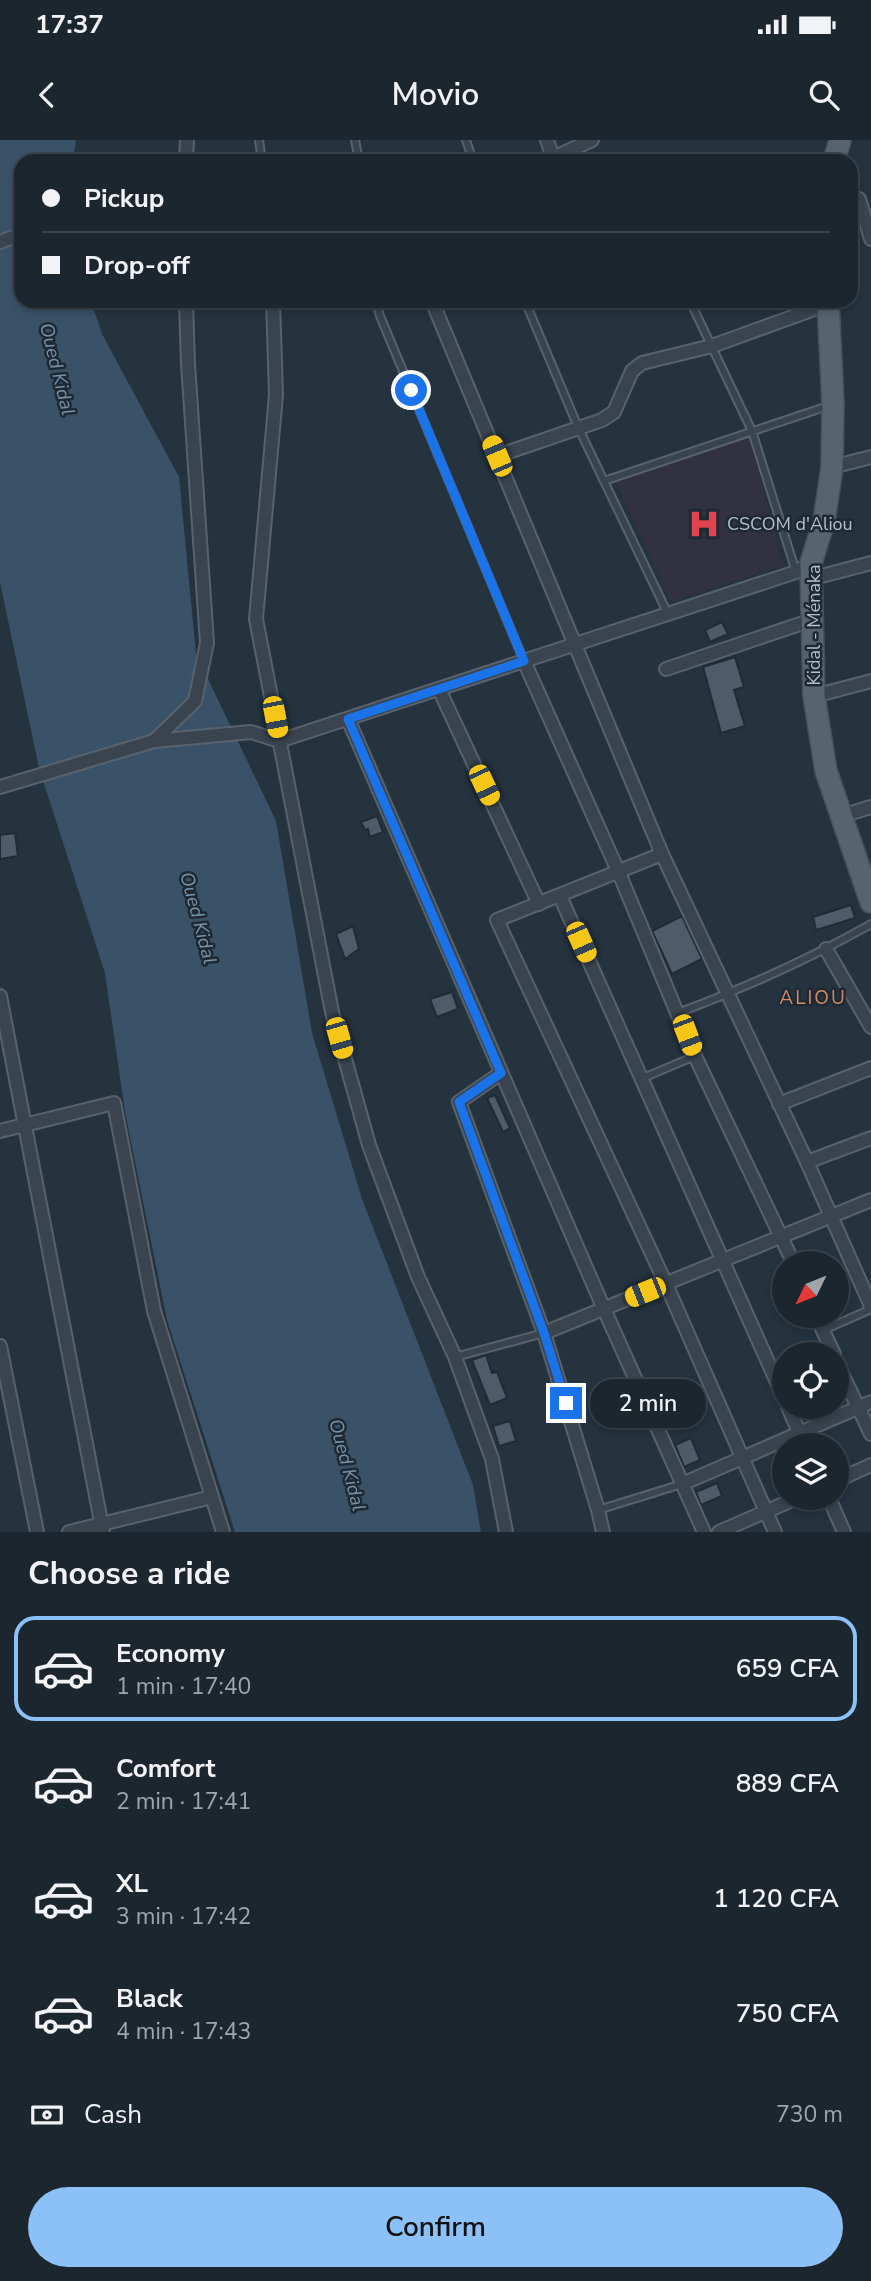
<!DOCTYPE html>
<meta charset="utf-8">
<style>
body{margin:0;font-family:"Nunito Sans",sans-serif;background:#29323b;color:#f1f3f6;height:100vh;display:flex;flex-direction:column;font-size:26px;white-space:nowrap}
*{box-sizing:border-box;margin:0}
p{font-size:23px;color:#a0a5aa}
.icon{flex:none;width:38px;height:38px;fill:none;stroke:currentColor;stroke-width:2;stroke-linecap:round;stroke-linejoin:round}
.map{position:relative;height:1392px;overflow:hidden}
.panel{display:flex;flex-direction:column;background:#1c262f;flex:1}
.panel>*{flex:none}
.banner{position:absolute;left:14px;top:14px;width:844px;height:154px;border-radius:21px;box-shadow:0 4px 10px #0003,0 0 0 2px #3a434b;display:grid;align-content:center;height:154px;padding:0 28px;background:#1c262f}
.needle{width:46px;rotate:227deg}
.fabs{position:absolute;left:772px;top:1111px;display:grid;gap:14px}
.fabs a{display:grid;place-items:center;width:77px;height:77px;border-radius:50%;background:#1c262f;box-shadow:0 4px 10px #0003,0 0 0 2px #3a434b;font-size:35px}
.end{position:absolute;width:32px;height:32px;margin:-16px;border:9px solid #1a73e8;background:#fff;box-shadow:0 0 0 4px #fff}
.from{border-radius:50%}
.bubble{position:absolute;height:49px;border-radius:24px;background:#1c262f;box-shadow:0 4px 10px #0003,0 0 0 2px #3a434b;font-size:23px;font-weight:600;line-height:49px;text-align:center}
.car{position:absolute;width:21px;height:42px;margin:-21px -10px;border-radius:9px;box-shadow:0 0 5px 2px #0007;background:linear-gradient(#f5c518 24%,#345 0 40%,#f5c518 0 76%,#345 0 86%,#f5c518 0)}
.banner b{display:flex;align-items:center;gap:24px;height:66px;font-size:26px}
.banner b+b{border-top:2px solid #3a434b}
.banner i{width:18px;height:18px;background:#f1f3f6}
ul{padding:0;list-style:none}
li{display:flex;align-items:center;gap:21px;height:105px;margin:0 14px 10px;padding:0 14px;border:4px solid transparent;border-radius:21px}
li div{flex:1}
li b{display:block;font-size:26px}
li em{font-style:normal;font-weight:600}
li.current{border-color:#8cc1f8}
li>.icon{width:63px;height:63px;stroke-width:1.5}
h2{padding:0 28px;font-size:32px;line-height:84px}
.pay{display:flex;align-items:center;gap:18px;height:77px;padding:0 28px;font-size:26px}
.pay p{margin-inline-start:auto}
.action{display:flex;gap:14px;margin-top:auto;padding:14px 28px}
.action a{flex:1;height:80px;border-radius:42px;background:#8cc1f8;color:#111;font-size:28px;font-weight:600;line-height:80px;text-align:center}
.status{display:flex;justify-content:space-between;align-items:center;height:49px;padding:0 35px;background:#1c262f;direction:ltr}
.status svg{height:19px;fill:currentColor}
header{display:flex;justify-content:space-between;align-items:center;height:91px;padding:0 28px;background:#1c262f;font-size:32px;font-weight:600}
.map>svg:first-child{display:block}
</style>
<div class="status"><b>17:37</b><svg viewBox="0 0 49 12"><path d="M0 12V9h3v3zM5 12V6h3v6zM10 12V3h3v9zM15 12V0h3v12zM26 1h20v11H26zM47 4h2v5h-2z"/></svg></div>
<header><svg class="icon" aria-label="back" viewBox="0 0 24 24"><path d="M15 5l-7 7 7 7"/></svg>Movio<svg class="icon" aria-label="search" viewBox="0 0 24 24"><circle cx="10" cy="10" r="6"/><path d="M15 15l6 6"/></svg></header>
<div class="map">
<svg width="871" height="1392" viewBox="0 0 871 1392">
<rect width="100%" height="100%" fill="#25333f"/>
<path fill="#313140" d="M749,296L784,425L671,462L616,343Z"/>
<path fill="#3a5268" d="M0,0H76L73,21H21V161H91L102,194L179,337L196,514L276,681L312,893L362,1059L473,1345L481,1392H235L167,1180L125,972L105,833L39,628L0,442Z"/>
<g fill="#4e5c6a" stroke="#202b36" stroke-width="2">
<path d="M722,482L728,494L710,502L705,490Z"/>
<path d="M735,517L744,547L734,550L745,586L721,593L703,527Z"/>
<path d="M377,676L383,692L370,697L368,689L365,690L361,682Z"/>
<path d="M15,693L18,716L0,719V695Z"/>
<path d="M851,765L855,778L816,790L813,777Z"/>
<path d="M682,776L702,819L672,834L652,791Z"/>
<path d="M353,786L359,809L345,819L336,794Z"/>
<path d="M452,852L458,869L437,877L430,859Z"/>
<path d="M495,955L510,988L503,992L487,958Z"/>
<path d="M486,1215L492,1233L497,1232L507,1258L490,1265L472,1220Z"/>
<path d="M510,1281L516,1301L499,1306L493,1286Z"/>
<path d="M691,1298L700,1320L684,1327L675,1305Z"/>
<path d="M717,1343L722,1356L701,1365L696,1352Z"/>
</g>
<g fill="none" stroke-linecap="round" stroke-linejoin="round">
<defs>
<g id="lane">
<path d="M259,0L262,21"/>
<path d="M355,0L359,21"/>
<path d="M466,0L473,21"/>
<path d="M376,161L380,176L524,521"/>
<path d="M525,161L578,287L668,474"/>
<path d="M690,161L752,291L796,432"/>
<path d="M604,341L828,266"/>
<path d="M678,873C745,848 809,819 871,784"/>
<path d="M643,938L695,916"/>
<path d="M824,1190L871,1169"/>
<path d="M455,1217L544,1193"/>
<path d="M598,1370L682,1344"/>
</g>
<g id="street">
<path d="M547,0L554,21"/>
<path d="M553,18L592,0"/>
<path d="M186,21L187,0"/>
<path d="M859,59L871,99"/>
<path d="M0,102L21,94"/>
<path d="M273,161L276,255L256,479L332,872L369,1005L418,1137L455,1217L492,1319L506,1392"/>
<path d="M432,161L662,714L807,1022L871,1166"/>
<path d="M497,316L602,280L614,272L632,231L642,223L712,206L828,164"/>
<path d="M832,327L871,317"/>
<path d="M810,439L871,423"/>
<path d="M524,521L619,733L695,916L794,1124"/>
<path d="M666,529L812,480"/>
<path d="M439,549L539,764"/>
<path d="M814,556L871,541"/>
<path d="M348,579L604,1169L704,1392"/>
<path d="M154,601L195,561L207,503L188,224L186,161"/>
<path d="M0,647L154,601L251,592L279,601L796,432L811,423"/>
<path d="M841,676L871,667"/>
<path d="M662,714L497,780L666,1144L775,1392"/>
<path d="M560,756L784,1258"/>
<path d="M826,809L871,887"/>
<path d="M0,856L103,1392"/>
<path d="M501,933L459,962L544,1193L598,1370L603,1392"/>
<path d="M779,964L871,928"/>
<path d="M0,991L114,963L154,1171L223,1392"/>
<path d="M807,1022L871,998"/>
<path d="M816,1176L834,1214"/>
<path d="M544,1193L871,1060"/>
<path d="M0,1206L37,1392"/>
<path d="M836,1221L871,1294"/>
<path d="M788,1267L805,1306"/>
<path d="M836,1341L871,1325"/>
<path d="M682,1344L871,1262"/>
<path d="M829,1358L844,1392"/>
<path d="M69,1392L212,1357"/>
<path d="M719,1392L797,1358"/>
</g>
<g id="primary">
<path d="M834,21L840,0"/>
<path d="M828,161L833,264L832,327L824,381L811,423L814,556L826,631L871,762"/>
</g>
</defs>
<use href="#lane" stroke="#57626d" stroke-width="10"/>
<use href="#street" stroke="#57626d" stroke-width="16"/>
<use href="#primary" stroke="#45505b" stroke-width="24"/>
<use href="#lane" stroke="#39444f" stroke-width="6"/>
<use href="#street" stroke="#39444f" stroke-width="12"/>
<use href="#primary" stroke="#57646f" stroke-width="21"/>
</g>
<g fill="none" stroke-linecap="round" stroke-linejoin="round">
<path stroke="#1a73e8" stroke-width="9" d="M411,250L524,521L348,579L501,933L459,962L544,1193L566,1263"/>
</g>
<defs>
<symbol id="hospital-bare" viewBox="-9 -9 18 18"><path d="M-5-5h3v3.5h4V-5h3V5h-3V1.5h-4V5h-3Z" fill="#e0444e" stroke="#1e2934" stroke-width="2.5" paint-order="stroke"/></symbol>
</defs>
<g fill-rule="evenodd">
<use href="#hospital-bare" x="682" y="362" width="44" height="44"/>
</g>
<g text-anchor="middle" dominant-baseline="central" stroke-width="5" stroke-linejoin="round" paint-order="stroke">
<g font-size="18" fill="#b5bfca" stroke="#1e2934" text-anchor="start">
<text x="727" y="384">CSCOM d'Aliou</text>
</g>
<g font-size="18" fill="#b5bfca" stroke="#1e2934">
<text transform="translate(814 485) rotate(-90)">Kidal - Ménaka</text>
</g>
<g font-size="19" font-style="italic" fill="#7593ad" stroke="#1e2934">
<text transform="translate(57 229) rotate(76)">Oued Kidal</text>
<text transform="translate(198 778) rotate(75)">Oued Kidal</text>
<text transform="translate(347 1325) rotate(75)">Oued Kidal</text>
</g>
<g font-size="19" letter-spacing="2" fill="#d68a64" stroke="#1e2934">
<text x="813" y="858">ALIOU</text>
</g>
</g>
</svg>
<div class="fabs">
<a><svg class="needle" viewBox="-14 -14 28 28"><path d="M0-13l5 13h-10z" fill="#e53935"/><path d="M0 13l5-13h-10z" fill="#a0a5aa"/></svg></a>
<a><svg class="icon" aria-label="locate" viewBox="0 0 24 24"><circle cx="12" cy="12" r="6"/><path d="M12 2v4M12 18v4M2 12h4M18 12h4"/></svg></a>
<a><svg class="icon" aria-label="layers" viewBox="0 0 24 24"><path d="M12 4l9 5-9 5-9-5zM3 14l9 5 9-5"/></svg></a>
</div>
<i class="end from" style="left:411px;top:250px"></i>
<i class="end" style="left:566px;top:1263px"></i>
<div class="bubble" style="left:590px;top:1239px;width:116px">2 min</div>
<i class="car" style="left:497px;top:316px;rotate:337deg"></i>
<i class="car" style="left:275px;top:577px;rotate:169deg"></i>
<i class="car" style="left:484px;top:645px;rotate:155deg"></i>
<i class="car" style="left:581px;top:802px;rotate:156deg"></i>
<i class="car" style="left:687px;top:895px;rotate:159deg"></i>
<i class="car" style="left:339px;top:898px;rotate:164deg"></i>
<i class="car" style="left:645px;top:1152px;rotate:248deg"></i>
<div class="banner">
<b><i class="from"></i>Pickup</b>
<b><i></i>Drop-off</b>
</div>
</div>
<section class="panel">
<h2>Choose a ride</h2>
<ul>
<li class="current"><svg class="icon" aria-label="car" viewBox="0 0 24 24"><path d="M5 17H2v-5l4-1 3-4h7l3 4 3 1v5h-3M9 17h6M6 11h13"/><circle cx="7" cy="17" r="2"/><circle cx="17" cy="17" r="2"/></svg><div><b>Economy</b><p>1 min · 17:40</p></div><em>659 CFA</em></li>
<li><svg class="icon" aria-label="car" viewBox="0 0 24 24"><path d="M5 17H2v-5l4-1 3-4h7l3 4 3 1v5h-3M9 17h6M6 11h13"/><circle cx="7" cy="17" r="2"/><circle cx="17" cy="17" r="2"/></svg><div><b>Comfort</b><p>2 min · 17:41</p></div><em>889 CFA</em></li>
<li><svg class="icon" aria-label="car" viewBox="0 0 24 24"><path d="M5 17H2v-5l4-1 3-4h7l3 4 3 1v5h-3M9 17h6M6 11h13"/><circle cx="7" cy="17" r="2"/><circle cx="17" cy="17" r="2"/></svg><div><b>XL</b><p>3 min · 17:42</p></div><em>1 120 CFA</em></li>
<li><svg class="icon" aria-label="car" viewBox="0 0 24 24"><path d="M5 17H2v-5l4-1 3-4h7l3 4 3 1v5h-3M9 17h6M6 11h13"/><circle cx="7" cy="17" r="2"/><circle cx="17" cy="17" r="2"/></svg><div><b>Black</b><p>4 min · 17:43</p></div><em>750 CFA</em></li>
</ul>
<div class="pay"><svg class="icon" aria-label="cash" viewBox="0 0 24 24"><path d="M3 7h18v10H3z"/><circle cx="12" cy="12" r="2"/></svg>Cash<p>730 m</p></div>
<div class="action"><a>Confirm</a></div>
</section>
